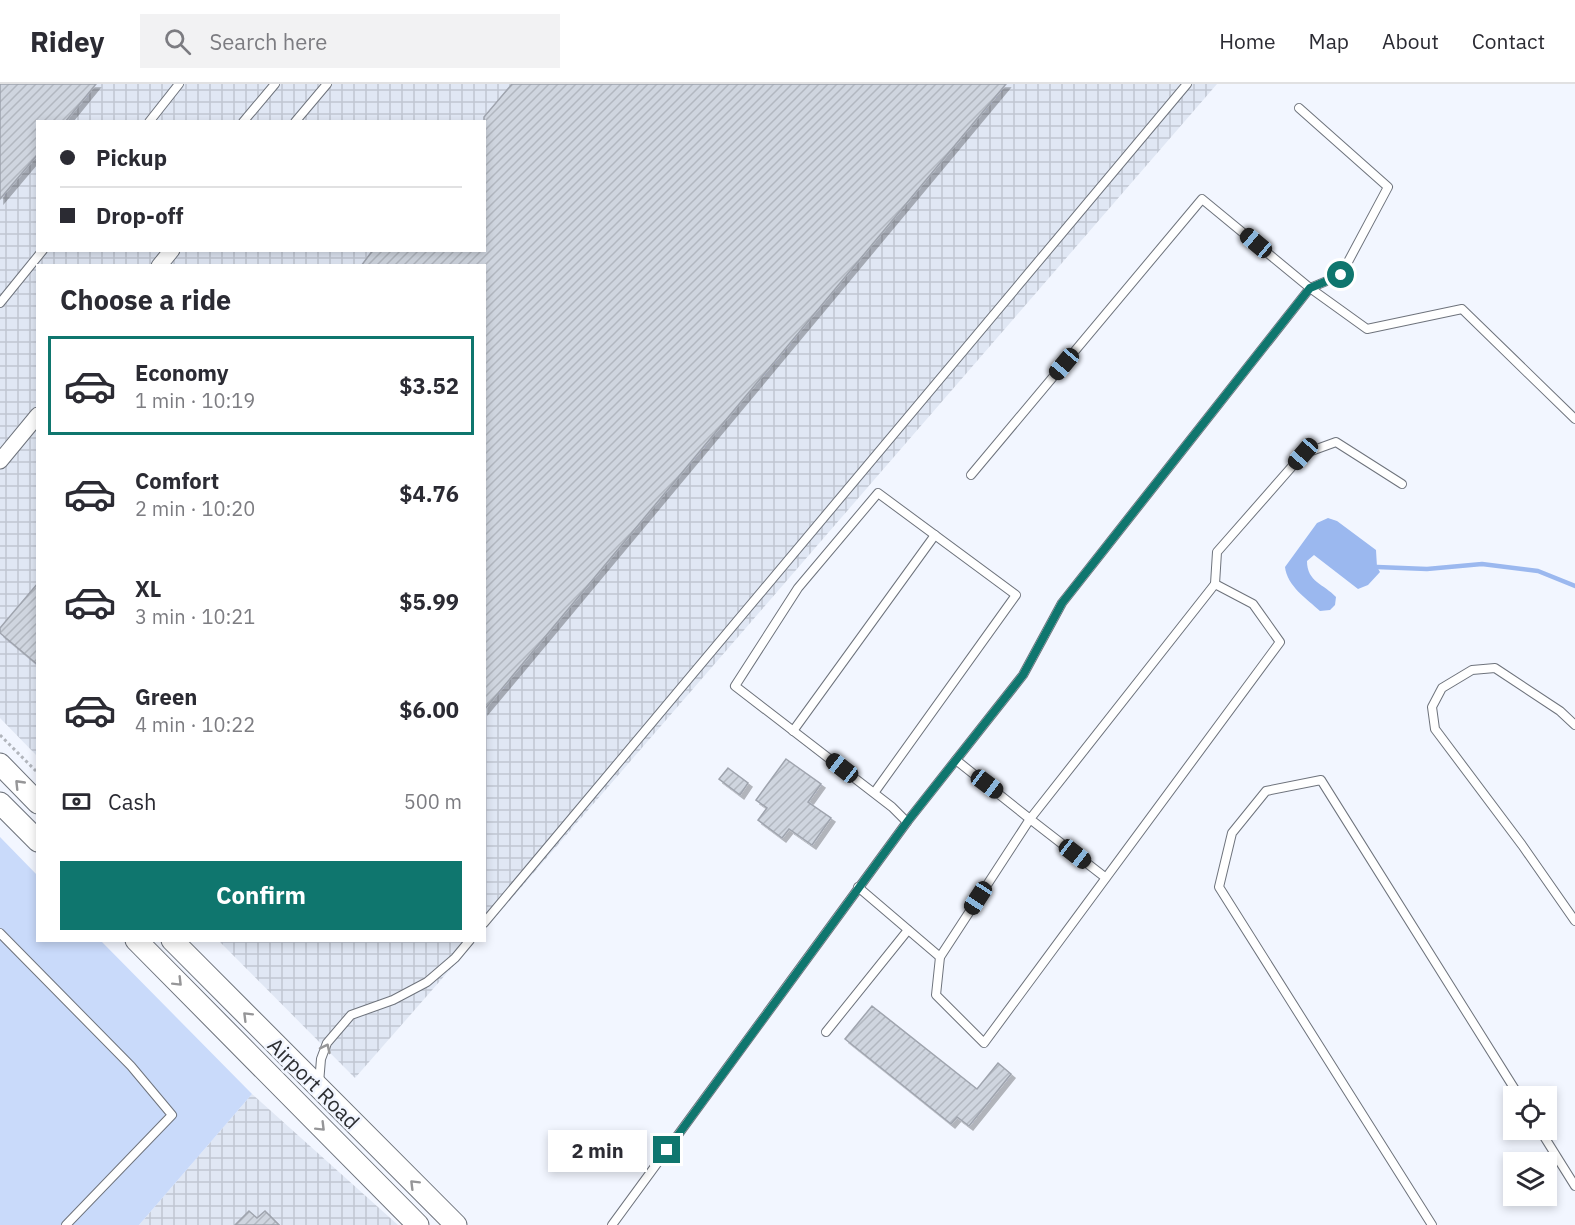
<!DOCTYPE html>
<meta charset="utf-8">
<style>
body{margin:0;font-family:"IBM Plex Sans",sans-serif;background:#f2f2f3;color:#2b2b33;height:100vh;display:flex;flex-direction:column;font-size:22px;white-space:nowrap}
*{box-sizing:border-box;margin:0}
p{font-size:20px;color:#7c7c81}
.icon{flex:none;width:33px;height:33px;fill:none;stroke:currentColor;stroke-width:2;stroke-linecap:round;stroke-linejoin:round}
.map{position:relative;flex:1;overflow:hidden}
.sheet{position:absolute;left:36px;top:180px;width:450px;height:678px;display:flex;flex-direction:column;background:#fff;border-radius:0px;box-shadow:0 3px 9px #0003}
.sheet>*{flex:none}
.hud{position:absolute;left:36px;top:36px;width:450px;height:132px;border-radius:0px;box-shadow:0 3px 9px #0003;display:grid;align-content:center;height:132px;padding:0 24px;background:#fff}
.fabs{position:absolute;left:1503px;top:1002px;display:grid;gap:12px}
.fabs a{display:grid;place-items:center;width:54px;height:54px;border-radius:0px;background:#fff;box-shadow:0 3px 9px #0003;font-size:30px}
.end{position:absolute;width:27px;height:27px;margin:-14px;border:8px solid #0f766e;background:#fff;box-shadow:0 0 0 3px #fff}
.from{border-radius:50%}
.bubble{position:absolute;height:42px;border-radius:0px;background:#fff;box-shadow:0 3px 9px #0003;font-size:20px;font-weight:700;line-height:42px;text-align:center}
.car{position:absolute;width:18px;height:36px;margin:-18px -9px;border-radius:8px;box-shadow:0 0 4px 2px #0007;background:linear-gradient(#222 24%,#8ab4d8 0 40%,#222 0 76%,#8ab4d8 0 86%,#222 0)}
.hud b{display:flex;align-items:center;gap:21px;height:57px;font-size:22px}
.hud b+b{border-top:2px solid #e1e1e2}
.hud i{width:15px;height:15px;background:#2b2b33}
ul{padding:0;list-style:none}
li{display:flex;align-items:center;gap:18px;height:99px;margin:0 12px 9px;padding:0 12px;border:3px solid transparent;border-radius:0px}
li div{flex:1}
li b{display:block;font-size:22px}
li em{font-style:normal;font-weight:700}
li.selected{border-color:#0f766e}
li>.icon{width:54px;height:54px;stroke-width:1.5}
h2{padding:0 24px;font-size:27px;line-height:72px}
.pay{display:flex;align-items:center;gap:15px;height:66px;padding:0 24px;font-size:22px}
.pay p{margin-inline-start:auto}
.primary-button{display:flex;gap:12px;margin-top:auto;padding:12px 24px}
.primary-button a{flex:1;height:69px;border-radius:0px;background:#0f766e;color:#fff;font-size:24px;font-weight:700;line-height:69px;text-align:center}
header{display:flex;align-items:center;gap:36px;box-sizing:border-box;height:84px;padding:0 30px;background:#fff;border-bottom:2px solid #e1e1e2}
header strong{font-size:28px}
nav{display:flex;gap:33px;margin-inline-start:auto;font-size:21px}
.search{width:420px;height:54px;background:#f2f2f3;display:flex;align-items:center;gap:15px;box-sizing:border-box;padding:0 21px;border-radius:0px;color:#7c7c81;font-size:22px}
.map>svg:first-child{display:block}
</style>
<header>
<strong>Ridey</strong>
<div class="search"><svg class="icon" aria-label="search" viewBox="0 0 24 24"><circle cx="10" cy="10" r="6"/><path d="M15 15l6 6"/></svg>Search here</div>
<nav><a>Home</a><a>Map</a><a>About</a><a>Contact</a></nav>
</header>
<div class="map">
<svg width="1575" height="1141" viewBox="0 0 1575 1141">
<defs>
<pattern id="industrial-grid" width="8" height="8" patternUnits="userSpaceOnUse" patternTransform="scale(1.5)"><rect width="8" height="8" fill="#e0e7f4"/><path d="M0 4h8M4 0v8" fill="none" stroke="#c0c6d2"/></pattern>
<pattern id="building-hatch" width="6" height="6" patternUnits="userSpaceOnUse" patternTransform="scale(1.5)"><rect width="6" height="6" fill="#cfd5df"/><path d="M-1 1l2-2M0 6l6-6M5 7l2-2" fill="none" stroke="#b2b7c0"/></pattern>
<filter id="shadow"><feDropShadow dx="4" dy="4" stdDeviation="0" flood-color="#0004"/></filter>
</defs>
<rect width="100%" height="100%" fill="#f2f6ff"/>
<g fill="url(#industrial-grid)" fill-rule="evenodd">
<path d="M0,0H1217L485,845L484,182H38L37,672L0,634ZM38,38H484V166H38Z"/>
<path d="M219,857H475L355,994Z"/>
<path d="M252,1010L398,1141H139Z"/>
</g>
<path fill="#c9dafa" d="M0,753L37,791L38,856L101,857L252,1010L139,1141H0Z"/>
<path fill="#9bb8ef" d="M1328,434L1337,437L1376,466L1377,483L1380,488L1368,501L1358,505L1314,471L1307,477C1307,498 1324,500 1336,513L1335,521L1330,526L1320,527C1307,515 1287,502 1285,483L1317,439Z"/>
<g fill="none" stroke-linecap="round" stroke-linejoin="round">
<path stroke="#9bb8ef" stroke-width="4.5" d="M1377,483L1427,485L1482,480L1538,487L1575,502"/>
</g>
<g fill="url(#building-hatch)" stroke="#9fa4ae" stroke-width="1.5" filter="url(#shadow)">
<path d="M0,0H96L65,38H38V70L0,115Z"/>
<path d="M512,0H1006L484,626V182H361L373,166H484V33Z"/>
<path d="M38,499V581L0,549V544Z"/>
<path d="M786,675L821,700L808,718L831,734L812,761L789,745L782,754L758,736L767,724L756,716Z"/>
<path d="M728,684L748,699L740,711L719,695Z"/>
<path d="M872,922L977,1005L998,979L1011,990L969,1042L957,1033L951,1040L845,955Z"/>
<path d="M249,1127L257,1134L265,1127L279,1141H235Z"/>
</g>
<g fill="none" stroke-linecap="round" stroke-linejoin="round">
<defs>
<g id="service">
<path d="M149,38L179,0"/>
<path d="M243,38L275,0"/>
<path d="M295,38L327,0"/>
<path d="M0,219L43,166"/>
<path d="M971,391L1202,115L1310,204L1367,245L1462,225L1575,335"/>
<path d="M1215,500L1217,468L1303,370L1336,358L1402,400"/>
<path d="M1575,641L1560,627L1495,584L1472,586L1442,604L1432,623L1435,645L1522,761L1575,837"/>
<path d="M793,647L935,451"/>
<path d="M956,676L1030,735L1215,500L1253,520L1280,558L984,959L936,911L940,873L1030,735L1106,794"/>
<path d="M874,709L1016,511L878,409L798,504L735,602L892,723L907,738"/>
<path d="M858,803L940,873"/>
<path d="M484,839L1187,0"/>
<path d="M0,849L131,982L172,1031L66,1141"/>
<path d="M826,948L908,846"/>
<path d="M319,999L321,975L327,959L351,931L393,916L427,898L455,874L470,856"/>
<path d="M1540,1046L1575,1102"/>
<path d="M612,1141L907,738L1023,591L1062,519L1310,204L1341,191L1388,103L1299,24"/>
<path d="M1432,1141L1219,803L1232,749L1266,707L1321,696L1519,1012"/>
</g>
<g id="minor">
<path d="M159,182L172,166"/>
<path d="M0,377L38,331"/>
</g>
<g id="secondary">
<path d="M0,680L38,719"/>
<path d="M0,719L38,757"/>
<path d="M136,856L418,1141"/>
<path d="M172,856L456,1141"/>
</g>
</defs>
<use href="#service" stroke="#6e737c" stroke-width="10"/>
<use href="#minor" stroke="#6e737c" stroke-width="17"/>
<use href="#secondary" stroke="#6e737c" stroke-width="23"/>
<path stroke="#b1b5bc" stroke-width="3" stroke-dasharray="3 3" stroke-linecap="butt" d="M0,651L38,689"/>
<use href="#service" stroke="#fff" stroke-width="8"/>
<use href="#minor" stroke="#fff" stroke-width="15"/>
<use href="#secondary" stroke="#fff" stroke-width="21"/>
</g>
<defs><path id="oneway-chevron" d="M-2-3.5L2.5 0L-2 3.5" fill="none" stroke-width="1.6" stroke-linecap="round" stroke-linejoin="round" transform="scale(1.5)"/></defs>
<g stroke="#969698">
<use href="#oneway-chevron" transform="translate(19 700) rotate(-134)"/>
<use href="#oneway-chevron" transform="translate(178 898) rotate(45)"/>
<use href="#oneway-chevron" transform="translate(247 932) rotate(-135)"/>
<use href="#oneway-chevron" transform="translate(326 964) rotate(-64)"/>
<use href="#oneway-chevron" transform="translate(321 1043) rotate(45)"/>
<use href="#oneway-chevron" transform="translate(414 1100) rotate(-135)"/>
</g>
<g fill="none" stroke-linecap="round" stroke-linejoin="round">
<path stroke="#0f766e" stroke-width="8" d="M667,1066L907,738L1023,591L1062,519L1310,204L1341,191"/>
</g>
<g text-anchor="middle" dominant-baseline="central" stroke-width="5" stroke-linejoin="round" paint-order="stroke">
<g font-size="21" fill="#2c2e32" stroke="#f2f6ff">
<text transform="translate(314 999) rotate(45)">Airport Road</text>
</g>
</g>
</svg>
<div class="fabs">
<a><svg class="icon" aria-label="locate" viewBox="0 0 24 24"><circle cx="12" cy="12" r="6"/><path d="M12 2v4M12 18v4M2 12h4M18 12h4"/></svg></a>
<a><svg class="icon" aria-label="layers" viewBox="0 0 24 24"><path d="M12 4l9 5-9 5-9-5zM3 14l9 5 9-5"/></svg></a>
</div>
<i class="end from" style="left:1341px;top:191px"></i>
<i class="end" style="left:667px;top:1066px"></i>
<div class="bubble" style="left:548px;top:1046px;width:99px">2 min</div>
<i class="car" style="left:1256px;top:159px;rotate:310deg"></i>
<i class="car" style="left:1064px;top:280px;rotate:220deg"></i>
<i class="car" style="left:1303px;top:370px;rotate:221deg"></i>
<i class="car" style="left:842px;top:684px;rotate:308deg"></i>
<i class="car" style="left:987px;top:700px;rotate:127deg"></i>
<i class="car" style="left:1075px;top:770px;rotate:128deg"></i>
<i class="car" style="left:978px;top:814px;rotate:213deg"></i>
<div class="hud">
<b><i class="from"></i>Pickup</b>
<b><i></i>Drop-off</b>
</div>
<section class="sheet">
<h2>Choose a ride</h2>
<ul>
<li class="selected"><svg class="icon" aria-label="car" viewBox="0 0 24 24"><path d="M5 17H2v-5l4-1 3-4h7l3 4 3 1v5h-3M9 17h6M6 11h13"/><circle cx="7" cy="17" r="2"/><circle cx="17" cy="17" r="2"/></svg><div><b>Economy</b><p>1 min · 10:19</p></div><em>$3.52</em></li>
<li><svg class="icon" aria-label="car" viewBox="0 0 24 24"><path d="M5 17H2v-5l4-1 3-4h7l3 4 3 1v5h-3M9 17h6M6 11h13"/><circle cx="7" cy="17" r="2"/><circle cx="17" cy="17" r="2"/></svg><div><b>Comfort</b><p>2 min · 10:20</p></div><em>$4.76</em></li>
<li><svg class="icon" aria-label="car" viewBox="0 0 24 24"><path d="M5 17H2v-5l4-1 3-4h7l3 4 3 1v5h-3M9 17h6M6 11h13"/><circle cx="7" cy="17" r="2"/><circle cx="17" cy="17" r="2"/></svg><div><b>XL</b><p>3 min · 10:21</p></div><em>$5.99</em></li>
<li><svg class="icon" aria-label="car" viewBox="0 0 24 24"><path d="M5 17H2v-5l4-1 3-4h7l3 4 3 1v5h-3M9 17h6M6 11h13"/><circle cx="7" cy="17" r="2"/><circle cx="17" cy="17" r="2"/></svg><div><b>Green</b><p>4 min · 10:22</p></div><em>$6.00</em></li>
</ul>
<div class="pay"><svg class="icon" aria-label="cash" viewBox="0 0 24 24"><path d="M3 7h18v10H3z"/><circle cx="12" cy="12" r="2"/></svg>Cash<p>500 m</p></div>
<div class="primary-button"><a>Confirm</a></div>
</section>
</div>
